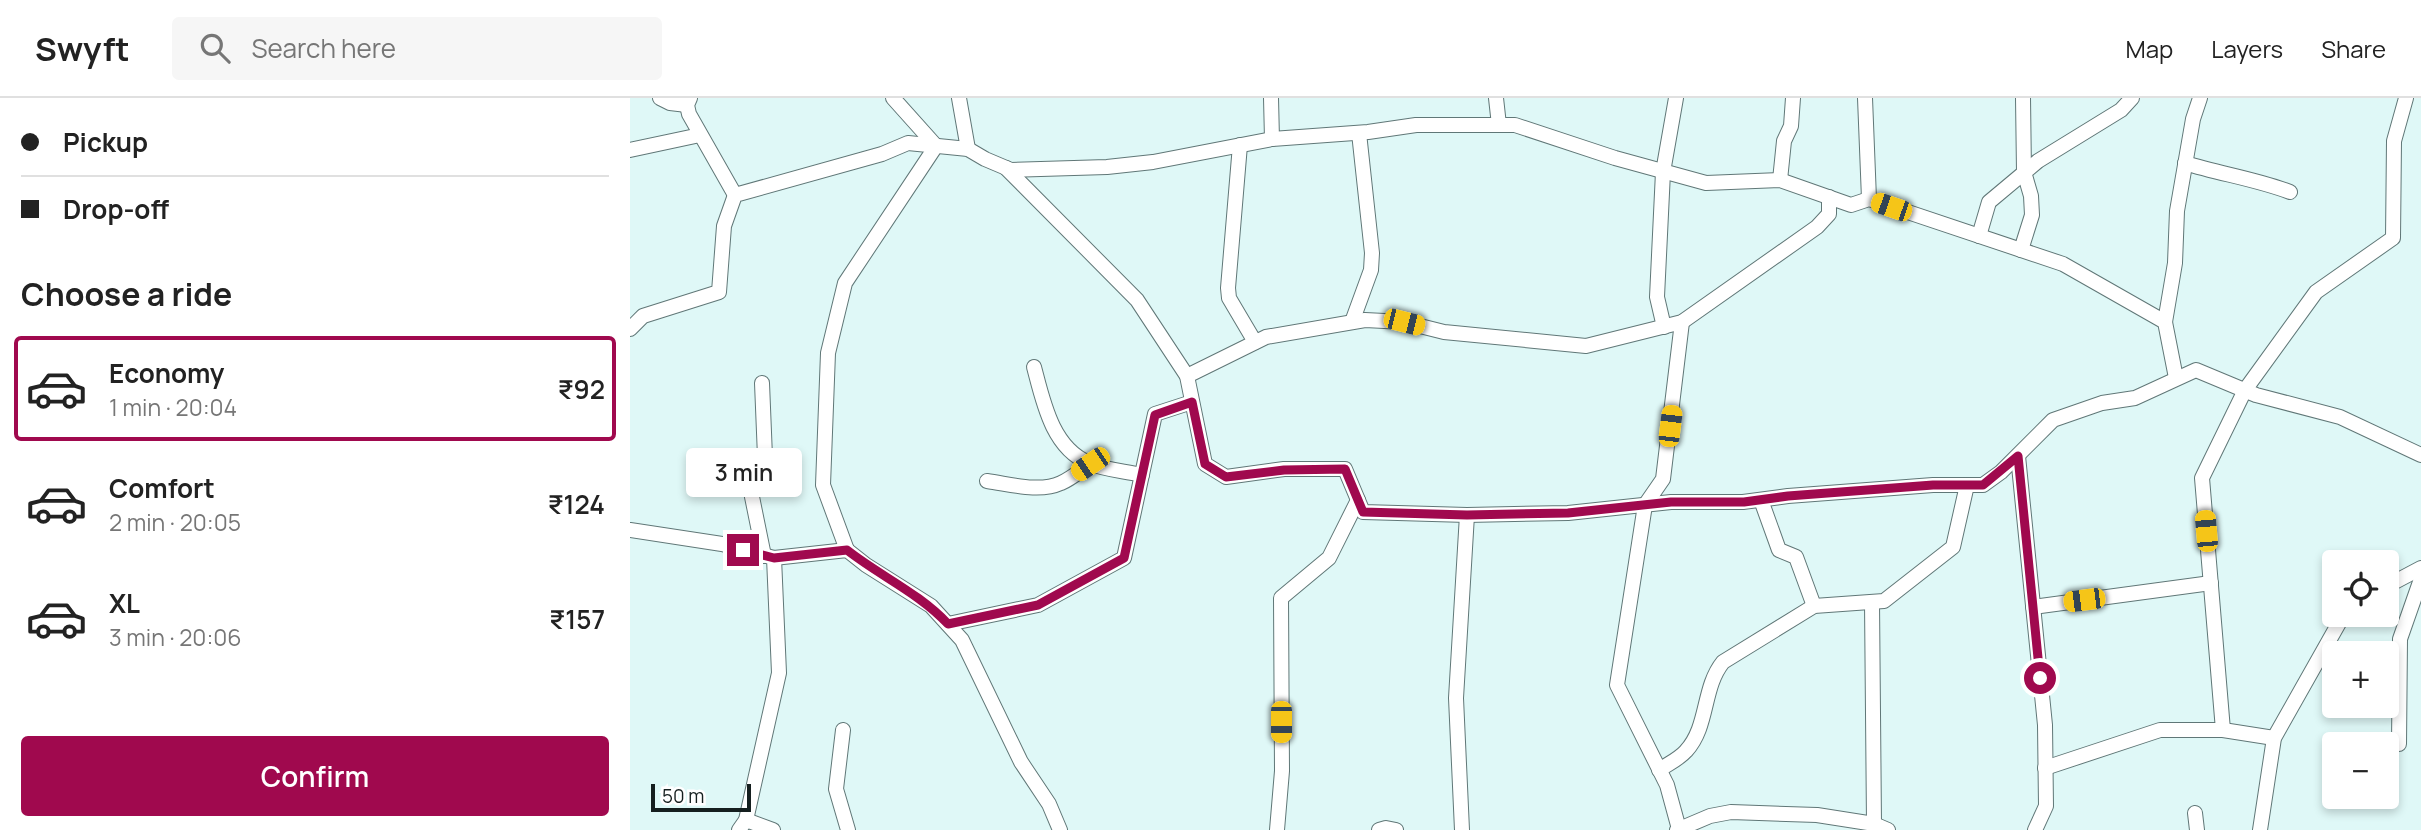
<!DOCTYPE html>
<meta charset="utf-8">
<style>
body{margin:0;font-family:Manrope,sans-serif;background:#f6f6f6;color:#222;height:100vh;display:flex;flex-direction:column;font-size:26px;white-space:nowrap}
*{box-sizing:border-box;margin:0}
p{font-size:23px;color:#767676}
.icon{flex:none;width:38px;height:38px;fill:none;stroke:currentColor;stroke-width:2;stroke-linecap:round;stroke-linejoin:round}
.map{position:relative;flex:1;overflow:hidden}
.panel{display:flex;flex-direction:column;background:#fff;width:630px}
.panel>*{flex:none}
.hud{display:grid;align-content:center;height:154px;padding:0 21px;background:#fff}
.controls{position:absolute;left:1692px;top:452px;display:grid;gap:14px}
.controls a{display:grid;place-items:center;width:77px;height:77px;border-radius:7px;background:#fff;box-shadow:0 4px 10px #0003;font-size:35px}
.scale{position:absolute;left:21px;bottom:18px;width:100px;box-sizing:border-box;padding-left:7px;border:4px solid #151f1f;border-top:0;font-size:19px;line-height:24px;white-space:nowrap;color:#151f1f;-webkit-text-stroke:5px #fff;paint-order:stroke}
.end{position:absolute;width:32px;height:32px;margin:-16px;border:9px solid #a0094e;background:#fff;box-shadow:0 0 0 4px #fff}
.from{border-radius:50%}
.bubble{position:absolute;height:49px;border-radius:7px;background:#fff;box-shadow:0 4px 10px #0003;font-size:23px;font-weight:600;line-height:49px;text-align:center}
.car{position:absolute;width:21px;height:42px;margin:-21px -10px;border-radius:9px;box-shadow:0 0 5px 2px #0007;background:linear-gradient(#f5c518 24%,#345 0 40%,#f5c518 0 76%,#345 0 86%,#f5c518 0)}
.hud b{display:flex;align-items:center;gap:24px;height:66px;font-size:26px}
.hud b+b{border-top:2px solid #e0e0e0}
.hud i{width:18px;height:18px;background:#222}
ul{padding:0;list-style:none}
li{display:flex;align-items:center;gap:21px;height:105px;margin:0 14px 10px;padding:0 7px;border:4px solid transparent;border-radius:7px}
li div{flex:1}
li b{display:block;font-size:26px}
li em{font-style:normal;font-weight:600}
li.on{border-color:#a0094e}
li>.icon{width:63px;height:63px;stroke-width:1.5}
h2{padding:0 21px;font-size:32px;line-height:84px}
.cta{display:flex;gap:14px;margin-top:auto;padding:14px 21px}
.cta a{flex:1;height:80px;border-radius:7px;background:#a0094e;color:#fff;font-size:28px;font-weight:600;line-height:80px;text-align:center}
header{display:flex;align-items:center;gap:42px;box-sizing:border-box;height:98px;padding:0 35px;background:#fff;border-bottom:2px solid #e0e0e0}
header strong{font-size:33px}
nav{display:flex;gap:38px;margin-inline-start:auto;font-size:24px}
.search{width:490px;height:63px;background:#f6f6f6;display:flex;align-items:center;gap:18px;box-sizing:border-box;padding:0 24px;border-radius:7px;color:#767676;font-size:26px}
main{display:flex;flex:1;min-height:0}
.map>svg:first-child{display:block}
</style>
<header>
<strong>Swyft</strong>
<div class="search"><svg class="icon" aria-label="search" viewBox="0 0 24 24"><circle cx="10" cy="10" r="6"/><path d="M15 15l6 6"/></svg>Search here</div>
<nav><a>Map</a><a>Layers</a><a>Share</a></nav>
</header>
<main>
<section class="panel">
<div class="hud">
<b><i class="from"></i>Pickup</b>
<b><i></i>Drop-off</b>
</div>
<h2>Choose a ride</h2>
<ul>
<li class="on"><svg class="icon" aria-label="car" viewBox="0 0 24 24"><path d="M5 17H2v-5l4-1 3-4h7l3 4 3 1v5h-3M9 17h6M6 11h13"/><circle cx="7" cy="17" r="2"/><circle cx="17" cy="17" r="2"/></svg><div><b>Economy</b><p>1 min · 20:04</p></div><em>₹92</em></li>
<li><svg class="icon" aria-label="car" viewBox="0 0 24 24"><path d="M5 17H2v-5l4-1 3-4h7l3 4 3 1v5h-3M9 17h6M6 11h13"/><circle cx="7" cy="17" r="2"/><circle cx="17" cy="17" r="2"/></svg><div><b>Comfort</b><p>2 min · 20:05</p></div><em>₹124</em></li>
<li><svg class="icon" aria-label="car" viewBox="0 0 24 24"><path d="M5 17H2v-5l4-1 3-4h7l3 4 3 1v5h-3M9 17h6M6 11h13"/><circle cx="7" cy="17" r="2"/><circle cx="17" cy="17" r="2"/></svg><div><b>XL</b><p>3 min · 20:06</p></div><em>₹157</em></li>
</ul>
<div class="cta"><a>Confirm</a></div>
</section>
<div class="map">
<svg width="1791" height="732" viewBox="0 0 1791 732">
<rect width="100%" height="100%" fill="#dff8f7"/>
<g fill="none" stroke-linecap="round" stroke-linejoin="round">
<defs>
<g id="street">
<path d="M30,0L40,5L57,7"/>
<path d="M60,0L57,7L59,16L105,97"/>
<path d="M329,0L338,51"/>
<path d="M641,0L642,41"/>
<path d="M866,0L869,27"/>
<path d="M1235,0L1239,101"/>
<path d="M610,47L598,190L599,200L625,244"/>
<path d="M0,52L70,37"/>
<path d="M1555,65C1590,76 1626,81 1660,94"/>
<path d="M376,70L507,202L557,278L575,366L596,379L654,371H715L733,414L837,417L938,415L1041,404H1113L1158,398L1303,387H1353L1371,374L1423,322L1472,305L1505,300L1566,272L1626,297L1710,319L1791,357"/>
<path d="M1150,82L1154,43L1161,28L1163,0"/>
<path d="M1349,138L1359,104L1408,63L1491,12L1502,0"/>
<path d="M1391,152L1402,117L1401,98L1394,74L1393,0"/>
<path d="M722,224L741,172L742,155L729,35"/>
<path d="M1535,224L1545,165L1547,113L1563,21L1570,0"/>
<path d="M1034,229L1027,199L1033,74L1046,0"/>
<path d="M0,231L13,218L89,194L94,128L105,97L252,56L278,45L338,51L355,61L381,72L477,69L523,64L642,41L738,34L786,27H885L985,60L1076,85L1150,82L1221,107L1239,101L1433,166L1535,224L1546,280"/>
<path d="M404,269C413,303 422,350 459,365C475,372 495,373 512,377"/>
<path d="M557,278L636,239L735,222L774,224L814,234L956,248L1052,224L1187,129L1199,116V99"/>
<path d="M132,285L135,359C133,371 121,373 119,384L134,458"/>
<path d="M1388,358L1415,627L1416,708L1405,732"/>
<path d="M357,383C380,386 409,395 431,385C441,381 451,372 460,366"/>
<path d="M1131,402L1149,452L1166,459L1184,508"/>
<path d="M0,432L92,446L144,460L149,575L116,722L109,732"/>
<path d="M217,452L193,387L198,255L215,185L306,48L263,0"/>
<path d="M144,460L217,452L236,467L301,508L332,542L391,664L419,706L430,732"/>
<path d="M1757,488L1791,470"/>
<path d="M1242,504L1244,726"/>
<path d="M1403,509L1581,485"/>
<path d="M318,526L408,507L494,460L525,316L562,304"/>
<path d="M213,632L206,691L218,732"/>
<path d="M1593,632L1572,380L1615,292L1686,194L1763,140L1764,43L1776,0"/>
<path d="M1769,646L1770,541L1791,481"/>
<path d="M1415,670L1530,632H1593L1644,640"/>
<path d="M1029,672C1038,666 1049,661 1056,653C1079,628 1072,590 1093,564L1184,508L1254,503L1323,449L1337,387"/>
<path d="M1565,715L1567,732"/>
<path d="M116,722L143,732"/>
<path d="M1049,731L1037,687L987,587L1015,407L1033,381L1052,224"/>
<path d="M647,732L652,673L651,500L699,460L728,402"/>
<path d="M749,732L756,730L766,732"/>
<path d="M832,732L826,600L837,417"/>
<path d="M1047,732L1080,718L1101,714L1187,717L1244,726L1258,732"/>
<path d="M1630,732L1644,640L1714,516"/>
</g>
</defs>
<use href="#street" stroke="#607777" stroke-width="16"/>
<use href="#street" stroke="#fff" stroke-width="14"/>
</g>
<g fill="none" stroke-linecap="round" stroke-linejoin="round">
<path stroke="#a0094e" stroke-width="9" d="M113,452L144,460L217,452C250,478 289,495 318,526L408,507L494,460L525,317L562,304L575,366L596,379L654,372L715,371L733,414L837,417L938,415L1041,404H1114L1158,398L1303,387H1353L1388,358L1410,580"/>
</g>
</svg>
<div class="controls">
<a><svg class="icon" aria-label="locate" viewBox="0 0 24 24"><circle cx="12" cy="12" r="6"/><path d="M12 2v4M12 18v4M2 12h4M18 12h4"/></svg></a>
<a>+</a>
<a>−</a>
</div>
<div class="scale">50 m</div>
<i class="end from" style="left:1410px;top:580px"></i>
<i class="end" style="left:113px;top:452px"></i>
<div class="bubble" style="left:56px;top:350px;width:116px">3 min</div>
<i class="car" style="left:1261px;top:109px;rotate:289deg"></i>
<i class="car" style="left:774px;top:224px;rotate:104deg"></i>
<i class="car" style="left:1040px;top:328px;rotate:7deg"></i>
<i class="car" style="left:460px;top:366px;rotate:236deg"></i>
<i class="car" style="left:1576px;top:433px;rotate:355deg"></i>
<i class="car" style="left:1454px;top:502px;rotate:263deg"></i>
<i class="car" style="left:651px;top:624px;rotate:180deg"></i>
</div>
</main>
